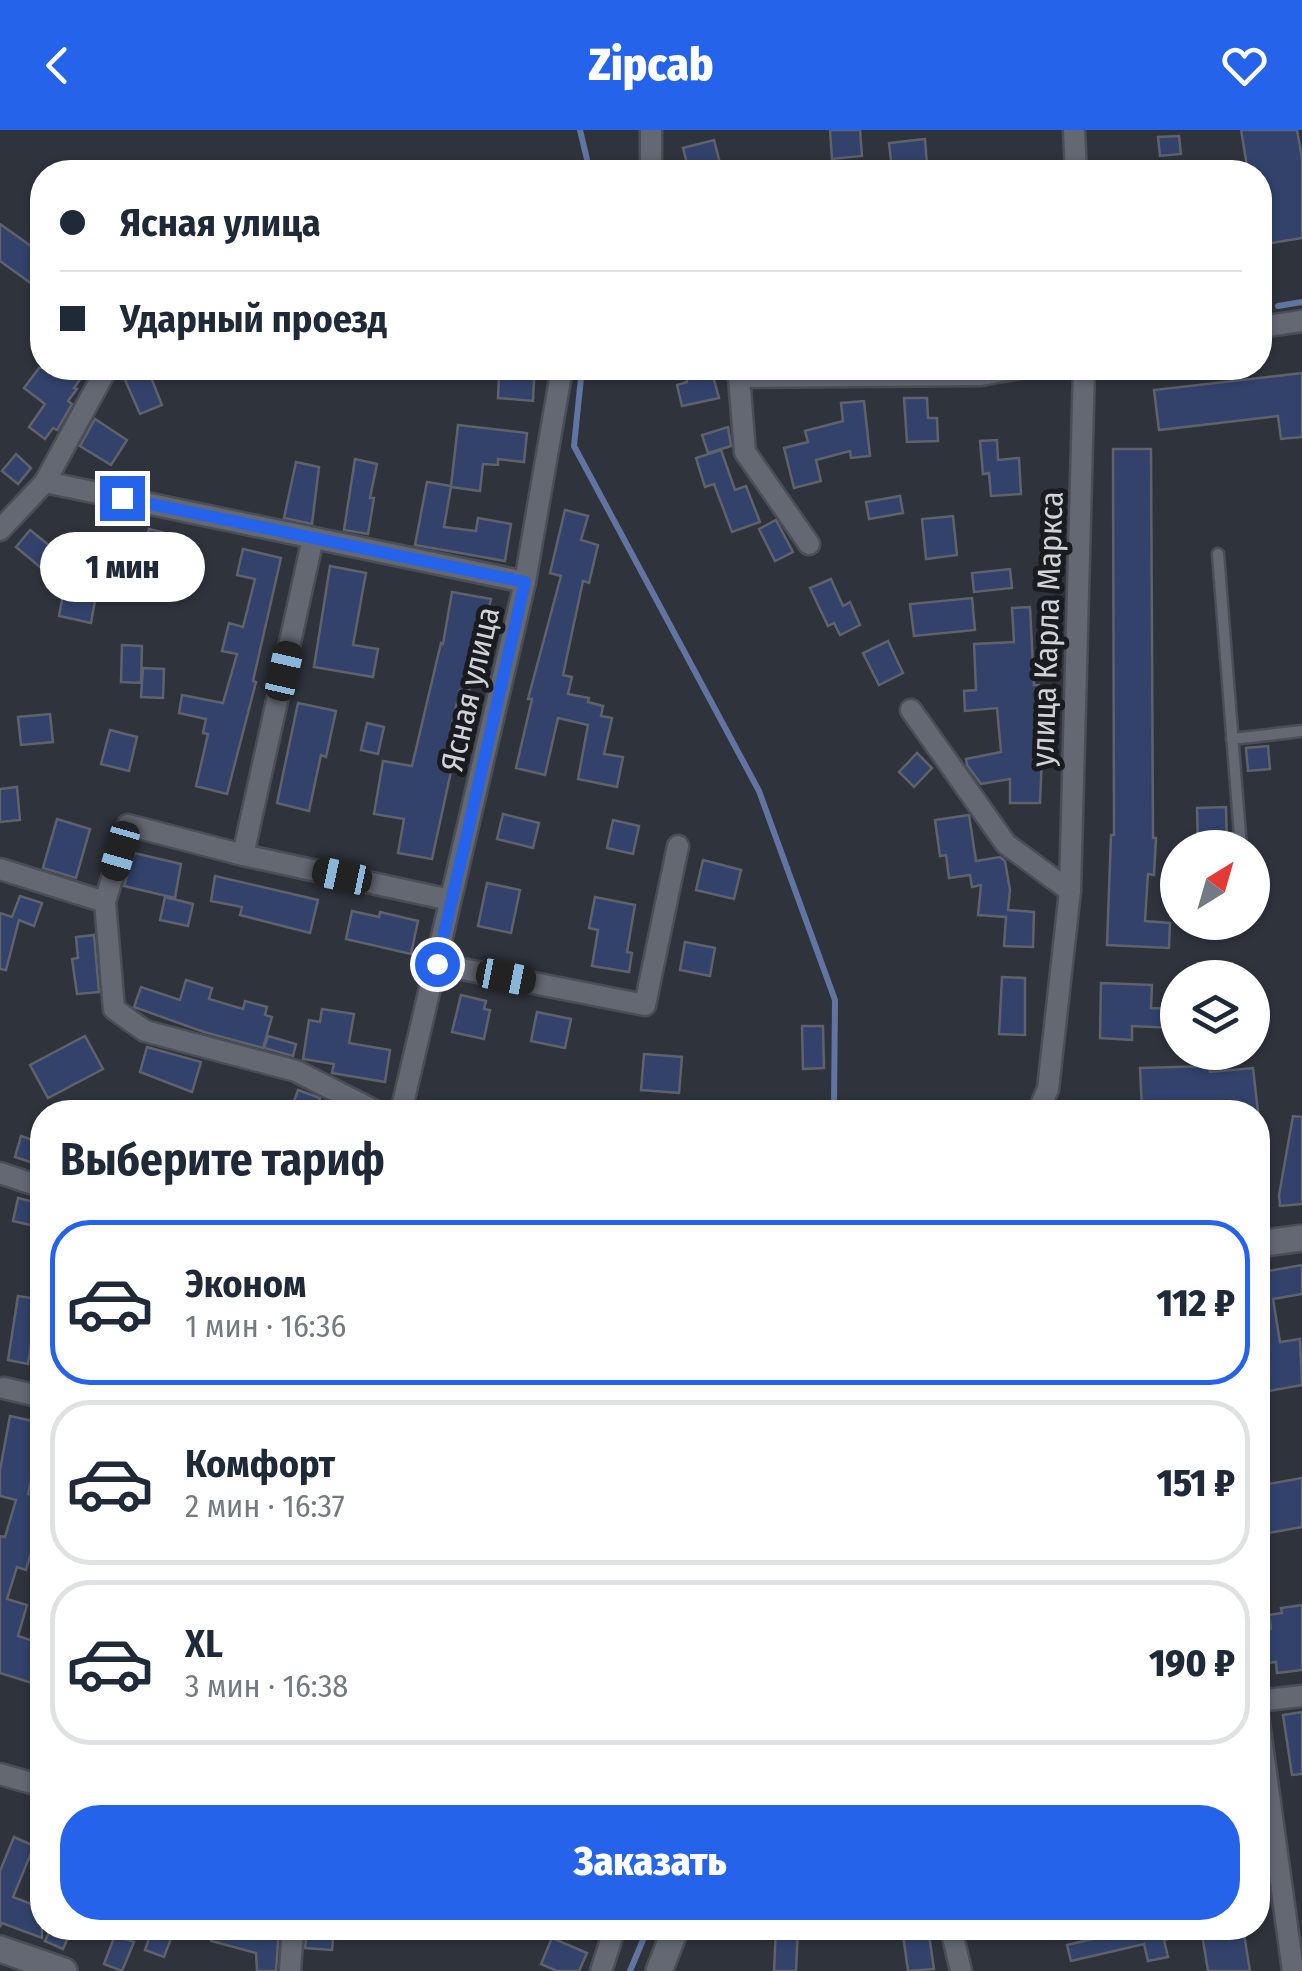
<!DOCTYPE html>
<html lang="ru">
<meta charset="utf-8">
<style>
body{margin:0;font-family:"Fira Sans Condensed",sans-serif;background:#f6f6f7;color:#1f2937;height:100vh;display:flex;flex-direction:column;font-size:38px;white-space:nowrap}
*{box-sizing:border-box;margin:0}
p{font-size:32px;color:#747a83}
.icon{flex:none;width:55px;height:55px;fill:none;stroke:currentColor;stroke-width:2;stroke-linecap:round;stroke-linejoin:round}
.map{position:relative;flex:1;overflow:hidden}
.panel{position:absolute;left:30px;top:970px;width:1240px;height:840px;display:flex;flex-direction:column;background:#fff;border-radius:40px;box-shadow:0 2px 8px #0004}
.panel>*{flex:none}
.banner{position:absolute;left:30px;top:30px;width:1242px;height:220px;border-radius:40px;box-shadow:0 2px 8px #0004;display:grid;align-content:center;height:220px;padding:0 30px;background:#fff}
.needle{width:65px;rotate:37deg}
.fabs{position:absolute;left:1160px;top:700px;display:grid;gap:20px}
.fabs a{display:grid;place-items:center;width:110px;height:110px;border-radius:50%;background:#fff;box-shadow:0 2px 8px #0004;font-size:50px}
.end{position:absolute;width:45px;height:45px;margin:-22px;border:12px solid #2563eb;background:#fff;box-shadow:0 0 0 5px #fff}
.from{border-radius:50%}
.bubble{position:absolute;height:70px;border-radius:35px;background:#fff;box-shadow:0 2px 8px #0004;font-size:32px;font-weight:800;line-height:70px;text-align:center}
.car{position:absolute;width:30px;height:60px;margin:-30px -15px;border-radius:12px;box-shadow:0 0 8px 2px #0007;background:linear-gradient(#222 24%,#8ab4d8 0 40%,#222 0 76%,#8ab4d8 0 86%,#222 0)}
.banner b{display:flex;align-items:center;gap:35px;height:95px;font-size:38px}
.banner b+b{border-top:2px solid #e0e1e3}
.banner i{width:25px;height:25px;background:#1f2937}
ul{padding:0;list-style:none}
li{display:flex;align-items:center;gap:30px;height:165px;margin:0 20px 15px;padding:0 10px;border:5px solid #e0e1e3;border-radius:40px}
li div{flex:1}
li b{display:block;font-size:38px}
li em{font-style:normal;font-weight:800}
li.current{border-color:#2563eb}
li>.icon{width:90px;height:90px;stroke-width:1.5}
h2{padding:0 30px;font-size:45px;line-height:120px}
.action{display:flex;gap:20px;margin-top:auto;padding:20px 30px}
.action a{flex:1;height:115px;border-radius:40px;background:#2563eb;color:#fff;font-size:40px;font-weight:800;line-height:115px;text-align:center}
header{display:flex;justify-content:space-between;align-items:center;height:130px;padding:0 30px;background:#2563eb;color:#fff;font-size:45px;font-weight:800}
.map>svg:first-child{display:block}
</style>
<header><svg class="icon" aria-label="back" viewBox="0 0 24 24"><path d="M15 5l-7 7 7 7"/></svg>Zipcab<svg class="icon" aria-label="heart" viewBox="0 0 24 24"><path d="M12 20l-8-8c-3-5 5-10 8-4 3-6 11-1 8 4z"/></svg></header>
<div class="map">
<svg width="1302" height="1841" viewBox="0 0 1302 1841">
<rect width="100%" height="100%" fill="#2f333c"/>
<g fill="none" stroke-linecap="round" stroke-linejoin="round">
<g stroke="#6274a1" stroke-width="6">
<path d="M580,0L590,42"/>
<path d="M1278,176L1302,172"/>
<path d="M582,238L574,316L759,661L835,870L834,975L831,982"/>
<path d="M630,1841L648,1798"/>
</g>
</g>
<g fill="#32426b" stroke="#5e626d" stroke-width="2.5">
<path d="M830,0H860L862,26L832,29Z"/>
<path d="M1241,0H1297L1302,28V108L1260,115V42H1248Z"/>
<path d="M1179,6L1181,24L1160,26L1158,7Z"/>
<path d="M925,9L927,35L892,39L889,13Z"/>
<path d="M714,10L720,33L689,41L683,18Z"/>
<path d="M0,94L42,124V148L36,157L0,131Z"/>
<path d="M39,238H88L74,258L77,259L68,271L72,274L57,300L53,298L45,309L29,297L45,274L24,258Z"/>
<path d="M685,238H706L707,248L713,246L719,268L682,276L677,255L687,252Z"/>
<path d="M148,240L162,275L140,284L125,250Z"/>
<path d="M1302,243V307L1281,309L1278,286L1159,300L1154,260Z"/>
<path d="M499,247L534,249L533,271L498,268Z"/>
<path d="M904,268H927L928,288H937L938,311L907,312Z"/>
<path d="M864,271L870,326L851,328L850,321L816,330L821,351L794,358L784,318L808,312L805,301L843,291L841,273Z"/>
<path d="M95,289L127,310L111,335L80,316Z"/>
<path d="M458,295L527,303L524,332L498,329V335L483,334L480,361L451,357L444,397L476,401L478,388L511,394L505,431L415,415L427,352L451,356Z"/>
<path d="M728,297L731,316L708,323L702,305Z"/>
<path d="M997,310L998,330L1019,328L1021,364L991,366L989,343L983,344L980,311Z"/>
<path d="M1113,319H1151L1153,708H1156L1154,745L1148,744L1145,791L1170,793L1169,818L1107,815L1111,705H1114Z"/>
<path d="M721,320L735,360L746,356L760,392L732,402L714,354L705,357L696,328Z"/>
<path d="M16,324L31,338L18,354L2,341Z"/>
<path d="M355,329L377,334L370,368H374L368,404L344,400Z"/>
<path d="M296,332L319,337L312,394L284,388Z"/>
<path d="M900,366L903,383L869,389L866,372Z"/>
<path d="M565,380L588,386L581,410L598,415L589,453L583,451L563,545L572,547L568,564L589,568L588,572L603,576L601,586L612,588L604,624L623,627L617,657L578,649L588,595L558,588L545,645L516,638L532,569H528L561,446L550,443Z"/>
<path d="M953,386L957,425L926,429L922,389Z"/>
<path d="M776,390L793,422L775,431L759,399Z"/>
<path d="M149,399L173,405L164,440L140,433Z"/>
<path d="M30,400L55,420L40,437L16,417Z"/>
<path d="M243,419L281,428L253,551L256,552L227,664L196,656L208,604L203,603L206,589L179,583L182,565L223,573L237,524L222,521L229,493L243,497L255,449L237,445Z"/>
<path d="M330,436L366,443L353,515L378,519L373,547L314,537Z"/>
<path d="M1010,439L1012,458L974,462L972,443Z"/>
<path d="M831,449L843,476L850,472L860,495L840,505L834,493L828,496L810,458Z"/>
<path d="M64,459L96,465L91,493L59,486Z"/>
<path d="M452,462L491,469L469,562L460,560L451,598L460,600L432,729L398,723L404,689L374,684L383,631L412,636L441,513L443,514Z"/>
<path d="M972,468L975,500L914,506L910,474Z"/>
<path d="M1030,477L1034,555H1039L1043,601L1040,673H1010V649L981,654L967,635L966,629L1001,622L997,578L965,581L964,561L976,560L974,514L1014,512L1012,478Z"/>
<path d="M888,511L903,543L879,555L863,523Z"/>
<path d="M122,515L142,516L141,553L121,552Z"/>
<path d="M143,538L164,539L163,568L141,567Z"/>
<path d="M298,573L336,581L326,627L321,625L309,681L277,673Z"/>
<path d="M50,584L53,612L21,615L18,587Z"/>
<path d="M367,593L384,597L378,624L361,620Z"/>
<path d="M110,600L137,607L129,641L101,634Z"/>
<path d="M1268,616L1270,639L1248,641L1246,618Z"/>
<path d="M917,623L932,638L914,657L899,642Z"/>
<path d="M17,657L20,690L0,692V659Z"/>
<path d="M1226,677L1227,718H1198L1197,678Z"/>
<path d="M503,684L539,693L533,718L497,709Z"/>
<path d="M969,685L976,731L1000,727L1005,731L1010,760L1008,780L1034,782L1033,817L1004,816L1006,787L978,785L981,755L972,757L970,745L949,748L946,725L940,726L935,690Z"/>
<path d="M57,689L90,699L76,748L43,738Z"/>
<path d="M613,690L639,696L633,724L607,718Z"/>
<path d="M134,723L181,734L175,768L124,756Z"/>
<path d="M703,730L741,740L734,769L696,760Z"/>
<path d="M215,746L318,770L310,803L240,785L242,777L211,771Z"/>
<path d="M487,753L520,760L511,803L478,796Z"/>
<path d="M20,766L42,773L34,796L19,790L6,840L0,839V783L12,787Z"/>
<path d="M165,767L193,774L188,796L160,790Z"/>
<path d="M595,767L635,775L627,822L632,823L629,842L592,836L598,800L589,798Z"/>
<path d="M352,781L379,787L380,782L418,791L411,824L346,809Z"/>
<path d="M94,805L99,862L77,864L72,829L78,828L76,807Z"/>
<path d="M685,812L715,818L710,846L680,840Z"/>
<path d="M1002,847L1025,848V905L999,904Z"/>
<path d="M186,850L212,858L209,869L243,879L245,871L267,877L265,885L272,887L263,918L204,902L134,877L141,857L180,870Z"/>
<path d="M1101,853L1152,855L1151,878L1174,879L1173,898L1132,896V910L1100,908Z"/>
<path d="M461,865L486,871L484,879L490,880L484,909L452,902Z"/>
<path d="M322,879L354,884L349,913L390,920L385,952L332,943L334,934L303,929L309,890L320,892Z"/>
<path d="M537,882L571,889L565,918L531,911Z"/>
<path d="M802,896H823L824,938L803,939Z"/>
<path d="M85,906L103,939L48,968L30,935Z"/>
<path d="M268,906L296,914L293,926L264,918Z"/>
<path d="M147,917L201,932L192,962L140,942Z"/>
<path d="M644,924L682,927L679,963L641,960Z"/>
<path d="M1210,936V942L1253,938L1258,982H1238V978L1142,980L1140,938Z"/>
<path d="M298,960L320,968L315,982H290Z"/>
<path d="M1293,986L1302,987V1074L1280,1076L1279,1065Z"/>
<path d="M21,1006L42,1013V1036L15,1027Z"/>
<path d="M18,1068L42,1074L39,1097L13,1091Z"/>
<path d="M1267,1131L1268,1141L1302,1135V1164L1273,1169L1280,1212L1300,1209L1302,1255L1258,1263V1132Z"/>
<path d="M18,1166L38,1169L28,1234L8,1230Z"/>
<path d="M10,1286L42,1293V1328L36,1327L28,1364L42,1369V1404L37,1402L26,1440L17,1437L7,1469L27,1475L18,1506L42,1514V1528L35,1554L0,1543V1406L5,1407L16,1370L0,1366V1340Z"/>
<path d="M1302,1348V1397L1258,1405V1356Z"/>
<path d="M1302,1475V1540L1277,1543L1276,1532L1269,1533L1264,1500L1271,1499L1269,1485L1282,1483L1281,1478Z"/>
<path d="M1302,1582V1644L1292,1645L1283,1585Z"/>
<path d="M14,1707L34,1716L13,1767L42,1778V1808L2,1793L0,1797V1741Z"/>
<path d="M51,1798H72L63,1819L45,1811Z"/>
<path d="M153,1798H175L164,1827L145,1820Z"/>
<path d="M215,1798H279L276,1841H257L256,1823L211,1811Z"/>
<path d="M307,1798H334L332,1820L305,1818Z"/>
<path d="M776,1798H798L796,1841H774Z"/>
<path d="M902,1798H920L921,1806L929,1805L934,1839L908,1841Z"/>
<path d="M1140,1798H1186L1187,1804L1164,1810L1168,1827L1148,1831L1144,1814L1071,1831L1067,1815Z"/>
<path d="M1201,1798H1243L1250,1841H1208Z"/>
<path d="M115,1805L134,1812L122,1841L104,1834Z"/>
<path d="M552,1808L587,1823L579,1841H557L541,1834Z"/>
</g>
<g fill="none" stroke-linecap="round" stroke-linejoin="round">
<defs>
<g id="service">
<path d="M1218,424L1241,718"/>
<path d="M1232,609L1302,601"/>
</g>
<g id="minor">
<path d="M1074,0L1076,42"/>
<path d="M651,42V0"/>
<path d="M1260,197L1302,191"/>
<path d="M733,239L739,247L745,322L809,414"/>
<path d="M739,247L981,245L1020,238"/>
<path d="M45,352L525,452"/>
<path d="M0,400L45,352L107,238"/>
<path d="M911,580L1006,714L1070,761"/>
<path d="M243,725L313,408"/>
<path d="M0,739L105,772"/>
<path d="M437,834L645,875L678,716"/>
<path d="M377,982L296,941L145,901L114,879L105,772L128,695L243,725L441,768"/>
<path d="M401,982L525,452L562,238"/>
<path d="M1038,982L1048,959L1070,761L1084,238"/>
<path d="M0,1043L42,1057"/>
<path d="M4,1258L42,1267"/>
<path d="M1258,1571L1302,1566"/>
<path d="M1258,1585L1293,1841"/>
<path d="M0,1644L42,1656"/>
<path d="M951,1798L961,1841"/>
<path d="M290,1841L293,1798"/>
<path d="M601,1841L615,1798"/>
</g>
<g id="tertiary">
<path d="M1258,1114L1302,1108"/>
<path d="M0,1819L64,1841"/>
<path d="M659,1841L676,1798"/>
</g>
</defs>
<use href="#service" stroke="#4b4e56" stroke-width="15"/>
<use href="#minor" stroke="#4b4e56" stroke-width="25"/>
<use href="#tertiary" stroke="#4b4e56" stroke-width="30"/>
<use href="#service" stroke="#636873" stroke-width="10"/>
<use href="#minor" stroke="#636873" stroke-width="20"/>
<use href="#tertiary" stroke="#636873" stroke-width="25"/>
</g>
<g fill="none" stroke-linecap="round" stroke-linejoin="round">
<path stroke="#2563eb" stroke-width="12" d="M122,368L525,452L437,834"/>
</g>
<g text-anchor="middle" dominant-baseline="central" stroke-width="10" stroke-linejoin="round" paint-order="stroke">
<g font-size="32" fill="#cfd2d8" stroke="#191b1f">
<text transform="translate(1047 499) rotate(-88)">улица Карла Маркса</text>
<text transform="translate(470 559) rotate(-77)">Ясная улица</text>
</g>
</g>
</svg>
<div class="fabs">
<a><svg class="needle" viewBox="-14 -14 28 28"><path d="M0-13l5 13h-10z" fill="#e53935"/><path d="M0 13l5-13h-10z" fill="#747a83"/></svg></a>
<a><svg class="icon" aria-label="layers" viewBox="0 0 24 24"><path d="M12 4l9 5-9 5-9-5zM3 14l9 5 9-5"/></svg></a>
</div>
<i class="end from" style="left:437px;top:834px"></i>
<i class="end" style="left:122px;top:368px"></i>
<div class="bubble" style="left:40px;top:402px;width:165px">1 мин</div>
<i class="car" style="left:284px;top:541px;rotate:13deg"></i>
<i class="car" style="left:120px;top:721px;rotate:196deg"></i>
<i class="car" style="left:342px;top:746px;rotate:282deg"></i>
<i class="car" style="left:506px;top:847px;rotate:101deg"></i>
<div class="banner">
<b><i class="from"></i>Ясная улица</b>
<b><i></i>Ударный проезд</b>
</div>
<section class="panel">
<h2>Выберите тариф</h2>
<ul>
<li class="current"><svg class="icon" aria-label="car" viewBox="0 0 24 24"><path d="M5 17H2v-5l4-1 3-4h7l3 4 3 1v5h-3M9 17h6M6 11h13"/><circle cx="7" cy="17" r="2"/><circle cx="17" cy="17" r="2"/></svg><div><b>Эконом</b><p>1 мин · 16:36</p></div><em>112 ₽</em></li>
<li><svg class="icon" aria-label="car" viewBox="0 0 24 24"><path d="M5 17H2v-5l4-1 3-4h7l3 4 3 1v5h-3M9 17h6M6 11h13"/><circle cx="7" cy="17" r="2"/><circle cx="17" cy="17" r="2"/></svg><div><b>Комфорт</b><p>2 мин · 16:37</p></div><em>151 ₽</em></li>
<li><svg class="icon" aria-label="car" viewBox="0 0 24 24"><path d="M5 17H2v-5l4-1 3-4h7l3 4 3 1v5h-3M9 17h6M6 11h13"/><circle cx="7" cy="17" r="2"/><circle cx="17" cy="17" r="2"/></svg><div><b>XL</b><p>3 мин · 16:38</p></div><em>190 ₽</em></li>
</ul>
<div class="action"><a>Заказать</a></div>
</section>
</div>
